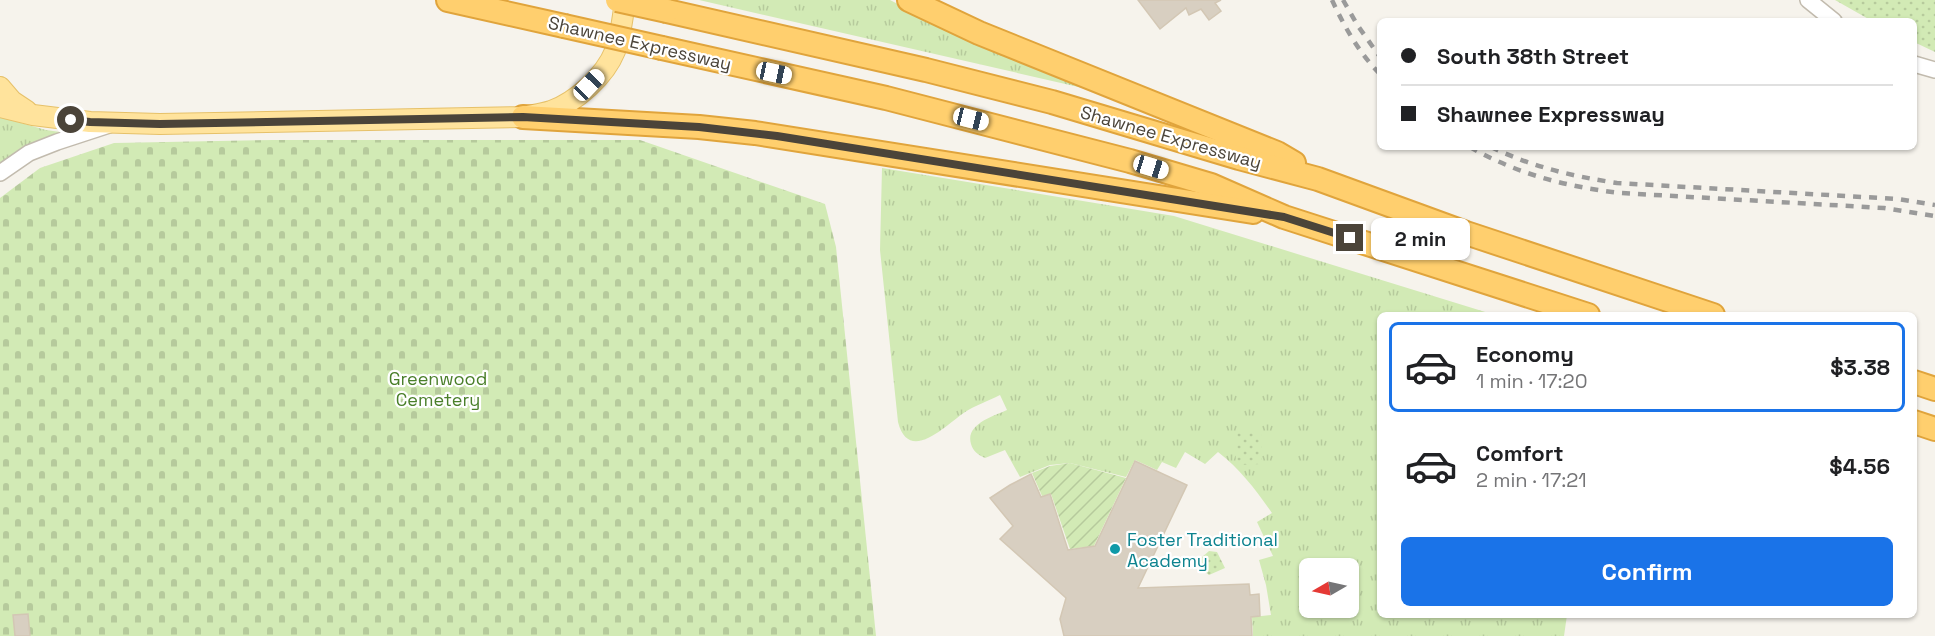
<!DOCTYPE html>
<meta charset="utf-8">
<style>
body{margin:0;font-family:"Space Grotesk",sans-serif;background:#f6f6f6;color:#202124;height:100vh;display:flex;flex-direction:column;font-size:22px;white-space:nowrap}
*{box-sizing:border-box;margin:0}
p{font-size:20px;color:#757577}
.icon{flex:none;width:33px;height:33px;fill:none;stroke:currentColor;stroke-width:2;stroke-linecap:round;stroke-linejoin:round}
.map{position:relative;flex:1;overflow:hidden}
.sheet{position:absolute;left:1377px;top:312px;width:540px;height:306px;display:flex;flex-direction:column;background:#fff;border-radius:9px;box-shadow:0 2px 4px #0004}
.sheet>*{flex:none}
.banner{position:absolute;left:1377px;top:18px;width:540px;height:132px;border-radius:9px;box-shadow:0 2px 4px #0004;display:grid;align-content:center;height:132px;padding:0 24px;background:#fff}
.needle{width:39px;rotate:261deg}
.buttons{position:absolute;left:1299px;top:558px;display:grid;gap:12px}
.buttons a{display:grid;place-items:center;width:60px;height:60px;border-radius:9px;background:#fff;box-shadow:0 2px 4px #0004;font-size:30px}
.end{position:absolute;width:27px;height:27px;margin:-14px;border:8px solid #4b4439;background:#fff;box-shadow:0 0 0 3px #fff}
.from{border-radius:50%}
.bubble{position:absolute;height:42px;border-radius:9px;background:#fff;box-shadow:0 2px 4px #0004;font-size:20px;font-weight:700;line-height:42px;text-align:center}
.car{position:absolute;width:18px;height:36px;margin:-18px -9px;border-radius:8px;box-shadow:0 0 4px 2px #0007;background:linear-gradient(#fff 24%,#345 0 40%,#fff 0 76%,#345 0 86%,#fff 0)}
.banner b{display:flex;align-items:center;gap:21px;height:57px;font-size:22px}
.banner b+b{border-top:2px solid #e0e0e0}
.banner i{width:15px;height:15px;background:#202124}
ul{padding:10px 0 0;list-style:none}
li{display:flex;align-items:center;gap:18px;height:90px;margin:0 12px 9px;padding:0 12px;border:3px solid transparent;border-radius:9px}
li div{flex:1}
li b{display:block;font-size:22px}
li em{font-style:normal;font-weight:700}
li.on{border-color:#1a73e8}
li>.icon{width:54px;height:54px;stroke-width:1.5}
.cta{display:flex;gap:12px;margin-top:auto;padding:12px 24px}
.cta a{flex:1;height:69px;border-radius:9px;background:#1a73e8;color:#fff;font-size:24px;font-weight:700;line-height:69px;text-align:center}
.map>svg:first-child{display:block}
</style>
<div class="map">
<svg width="1935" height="636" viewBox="0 0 1935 636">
<defs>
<pattern id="grass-tufts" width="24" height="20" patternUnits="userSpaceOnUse" patternTransform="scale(1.5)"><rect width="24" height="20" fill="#d2eab5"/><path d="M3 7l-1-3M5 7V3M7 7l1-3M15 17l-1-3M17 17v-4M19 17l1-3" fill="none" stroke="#b6ca9c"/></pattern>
<pattern id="cemetery-stones" width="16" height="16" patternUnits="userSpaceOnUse" patternTransform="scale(1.5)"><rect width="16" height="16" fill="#d2eab5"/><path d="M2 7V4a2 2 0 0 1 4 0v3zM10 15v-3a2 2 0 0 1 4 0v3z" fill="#b6ca9c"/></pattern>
<pattern id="park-dots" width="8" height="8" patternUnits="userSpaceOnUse" patternTransform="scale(1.5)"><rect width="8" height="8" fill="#d2eab5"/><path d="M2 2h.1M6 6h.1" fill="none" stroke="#b6ca9c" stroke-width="1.8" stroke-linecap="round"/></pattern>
<pattern id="garden-furrows" width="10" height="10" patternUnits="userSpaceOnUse" patternTransform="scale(1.5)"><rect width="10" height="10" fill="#d2eab5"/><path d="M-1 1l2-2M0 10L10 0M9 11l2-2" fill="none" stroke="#b6ca9c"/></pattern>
</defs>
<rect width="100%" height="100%" fill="#f6f3ec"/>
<g fill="url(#grass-tufts)" fill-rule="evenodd">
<path d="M699,0H890L939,25L1096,91Z"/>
<path d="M0,117L46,130L60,132L61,133L38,141L0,165Z"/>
<path d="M882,168L1174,216L1495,315H1380V615H1567L1564,636H1253L1252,617L1271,615L1266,585L1259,560L1273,556L1257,522L1272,513C1256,490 1240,469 1218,452L1205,464L1185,452L1176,468L1162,462L1157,470L1135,460L1126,477L1070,463L1050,465L1020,477L1005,450L985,458C978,455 973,451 971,444C965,424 994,416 1007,410L1000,395C988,401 976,405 965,412C947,424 909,465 898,422L880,250ZM1310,568H1348V608H1310Z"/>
</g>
<path fill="url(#cemetery-stones)" d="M273,140H640L825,204L836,247L876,636H0V198L40,168L114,143Z"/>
<g fill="url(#park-dots)">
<path d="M1835,0H1935V52L1914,42V21H1872Z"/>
<path d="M1261,432L1262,464L1236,465L1235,433Z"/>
<path d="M1209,551L1217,552L1225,568L1209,575L1205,572L1200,559Z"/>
</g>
<path fill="url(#garden-furrows)" d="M1070,463L1126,478L1094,546L1070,549L1051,494L1042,496L1032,473L1050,466Z"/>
<g fill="#d8cfc1" stroke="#d3c7b4" stroke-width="1.5">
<path d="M1138,0H1221L1215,3L1221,11L1209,20L1201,9L1189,15L1186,8L1160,29Z"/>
<path d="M1135,461L1187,485L1138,588L1249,584L1250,595L1259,594L1260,616L1251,617L1252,636H1064L1060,619L1066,598L1000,539L1013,526L990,498L1010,485L1031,474L1041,497L1050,494L1068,550L1095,546Z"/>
<path d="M28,614L30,636H15L13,615Z"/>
</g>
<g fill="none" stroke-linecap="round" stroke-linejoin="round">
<defs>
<g id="minor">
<path d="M1808,0L1834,21"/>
<path d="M1914,64L1935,70"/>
<path d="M0,173L29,153L57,142L109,125"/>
</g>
<g id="major">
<path d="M0,87L12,101L27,111"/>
<path d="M0,107L33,115L90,122L160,124L523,117C532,115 542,114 551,111C576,102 605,76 615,51C621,35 623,17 625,0"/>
</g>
<g id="highway">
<path d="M448,0L564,26"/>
<path d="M909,0L979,33L1277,153L1294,163"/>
<path d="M667,11L926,70L1052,102L1239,158L1318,179L1466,233L1713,315"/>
<path d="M662,48L886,98L1130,161L1211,185L1284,217L1588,315"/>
<path d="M523,117L699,127L755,133L1253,212"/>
<path d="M1914,382L1935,389"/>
<path d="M1914,422L1935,429"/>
</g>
</defs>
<use href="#minor" stroke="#c2bbae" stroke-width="18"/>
<use href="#major" stroke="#e6c16a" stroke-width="22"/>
<use href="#highway" stroke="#e0a43c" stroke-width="26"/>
<use href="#minor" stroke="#fff" stroke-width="15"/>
<use href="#major" stroke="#ffe39c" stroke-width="20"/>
<use href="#highway" stroke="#ffcf6e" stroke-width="22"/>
<g stroke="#9a9a9a" stroke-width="4.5" stroke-dasharray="8 8" stroke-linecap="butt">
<path d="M1332,0C1344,26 1359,53 1380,74"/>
<path d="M1343,0L1358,26L1380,57"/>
<path d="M1470,147C1517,174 1567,187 1621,193L1884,208L1935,216"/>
<path d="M1491,147C1533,167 1571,176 1617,183L1898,199L1935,205"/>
</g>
<defs>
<g id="highway-bridge">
<path d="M617,0L667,11"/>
<path d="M564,26L662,48"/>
</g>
</defs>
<use href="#highway-bridge" stroke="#e0a43c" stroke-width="26" stroke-linecap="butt"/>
<use href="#highway-bridge" stroke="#ffcf6e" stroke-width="22"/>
</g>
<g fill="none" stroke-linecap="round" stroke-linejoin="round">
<path stroke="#4b4439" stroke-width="8" d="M71,120L90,122L160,124L523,117L699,127L777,136L1284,217L1350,238"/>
</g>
<circle fill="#0f9aa8" stroke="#fff" stroke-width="2" cx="1115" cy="549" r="6"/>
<g text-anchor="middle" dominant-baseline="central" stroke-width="4.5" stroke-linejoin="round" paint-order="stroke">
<g font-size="18" fill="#4b4439" stroke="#fff">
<text transform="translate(640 43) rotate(13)">Shawnee Expressway</text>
<text transform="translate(1171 137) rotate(16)">Shawnee Expressway</text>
</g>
<g font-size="18" fill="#4a7f2a" stroke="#fff">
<text x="438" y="378">Greenwood<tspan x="438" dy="21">Cemetery</tspan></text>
</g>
<g font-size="18" fill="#0d838f" stroke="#fff" text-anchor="start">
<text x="1127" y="539">Foster Traditional<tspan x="1127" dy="21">Academy</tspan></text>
</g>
</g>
</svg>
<div class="buttons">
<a><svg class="needle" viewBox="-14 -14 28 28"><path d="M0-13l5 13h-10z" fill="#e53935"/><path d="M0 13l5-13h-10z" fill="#757577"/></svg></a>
</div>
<i class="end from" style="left:71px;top:120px"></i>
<i class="end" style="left:1350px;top:238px"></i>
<div class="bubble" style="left:1371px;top:218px;width:99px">2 min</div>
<i class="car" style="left:774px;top:73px;rotate:102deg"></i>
<i class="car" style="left:589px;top:85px;rotate:44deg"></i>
<i class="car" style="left:971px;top:119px;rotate:104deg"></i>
<i class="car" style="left:1151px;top:167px;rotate:107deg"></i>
<div class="banner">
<b><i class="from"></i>South 38th Street</b>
<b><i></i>Shawnee Expressway</b>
</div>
<section class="sheet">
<ul>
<li class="on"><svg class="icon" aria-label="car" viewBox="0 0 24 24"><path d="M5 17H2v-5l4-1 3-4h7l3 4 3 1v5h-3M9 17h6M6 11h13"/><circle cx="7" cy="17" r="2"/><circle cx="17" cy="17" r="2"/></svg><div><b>Economy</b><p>1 min · 17:20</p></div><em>$3.38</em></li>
<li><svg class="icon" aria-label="car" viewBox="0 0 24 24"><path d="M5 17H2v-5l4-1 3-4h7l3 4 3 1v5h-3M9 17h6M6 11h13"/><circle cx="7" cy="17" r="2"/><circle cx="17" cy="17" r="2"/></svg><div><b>Comfort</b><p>2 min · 17:21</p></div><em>$4.56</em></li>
</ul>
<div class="cta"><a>Confirm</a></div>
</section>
</div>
